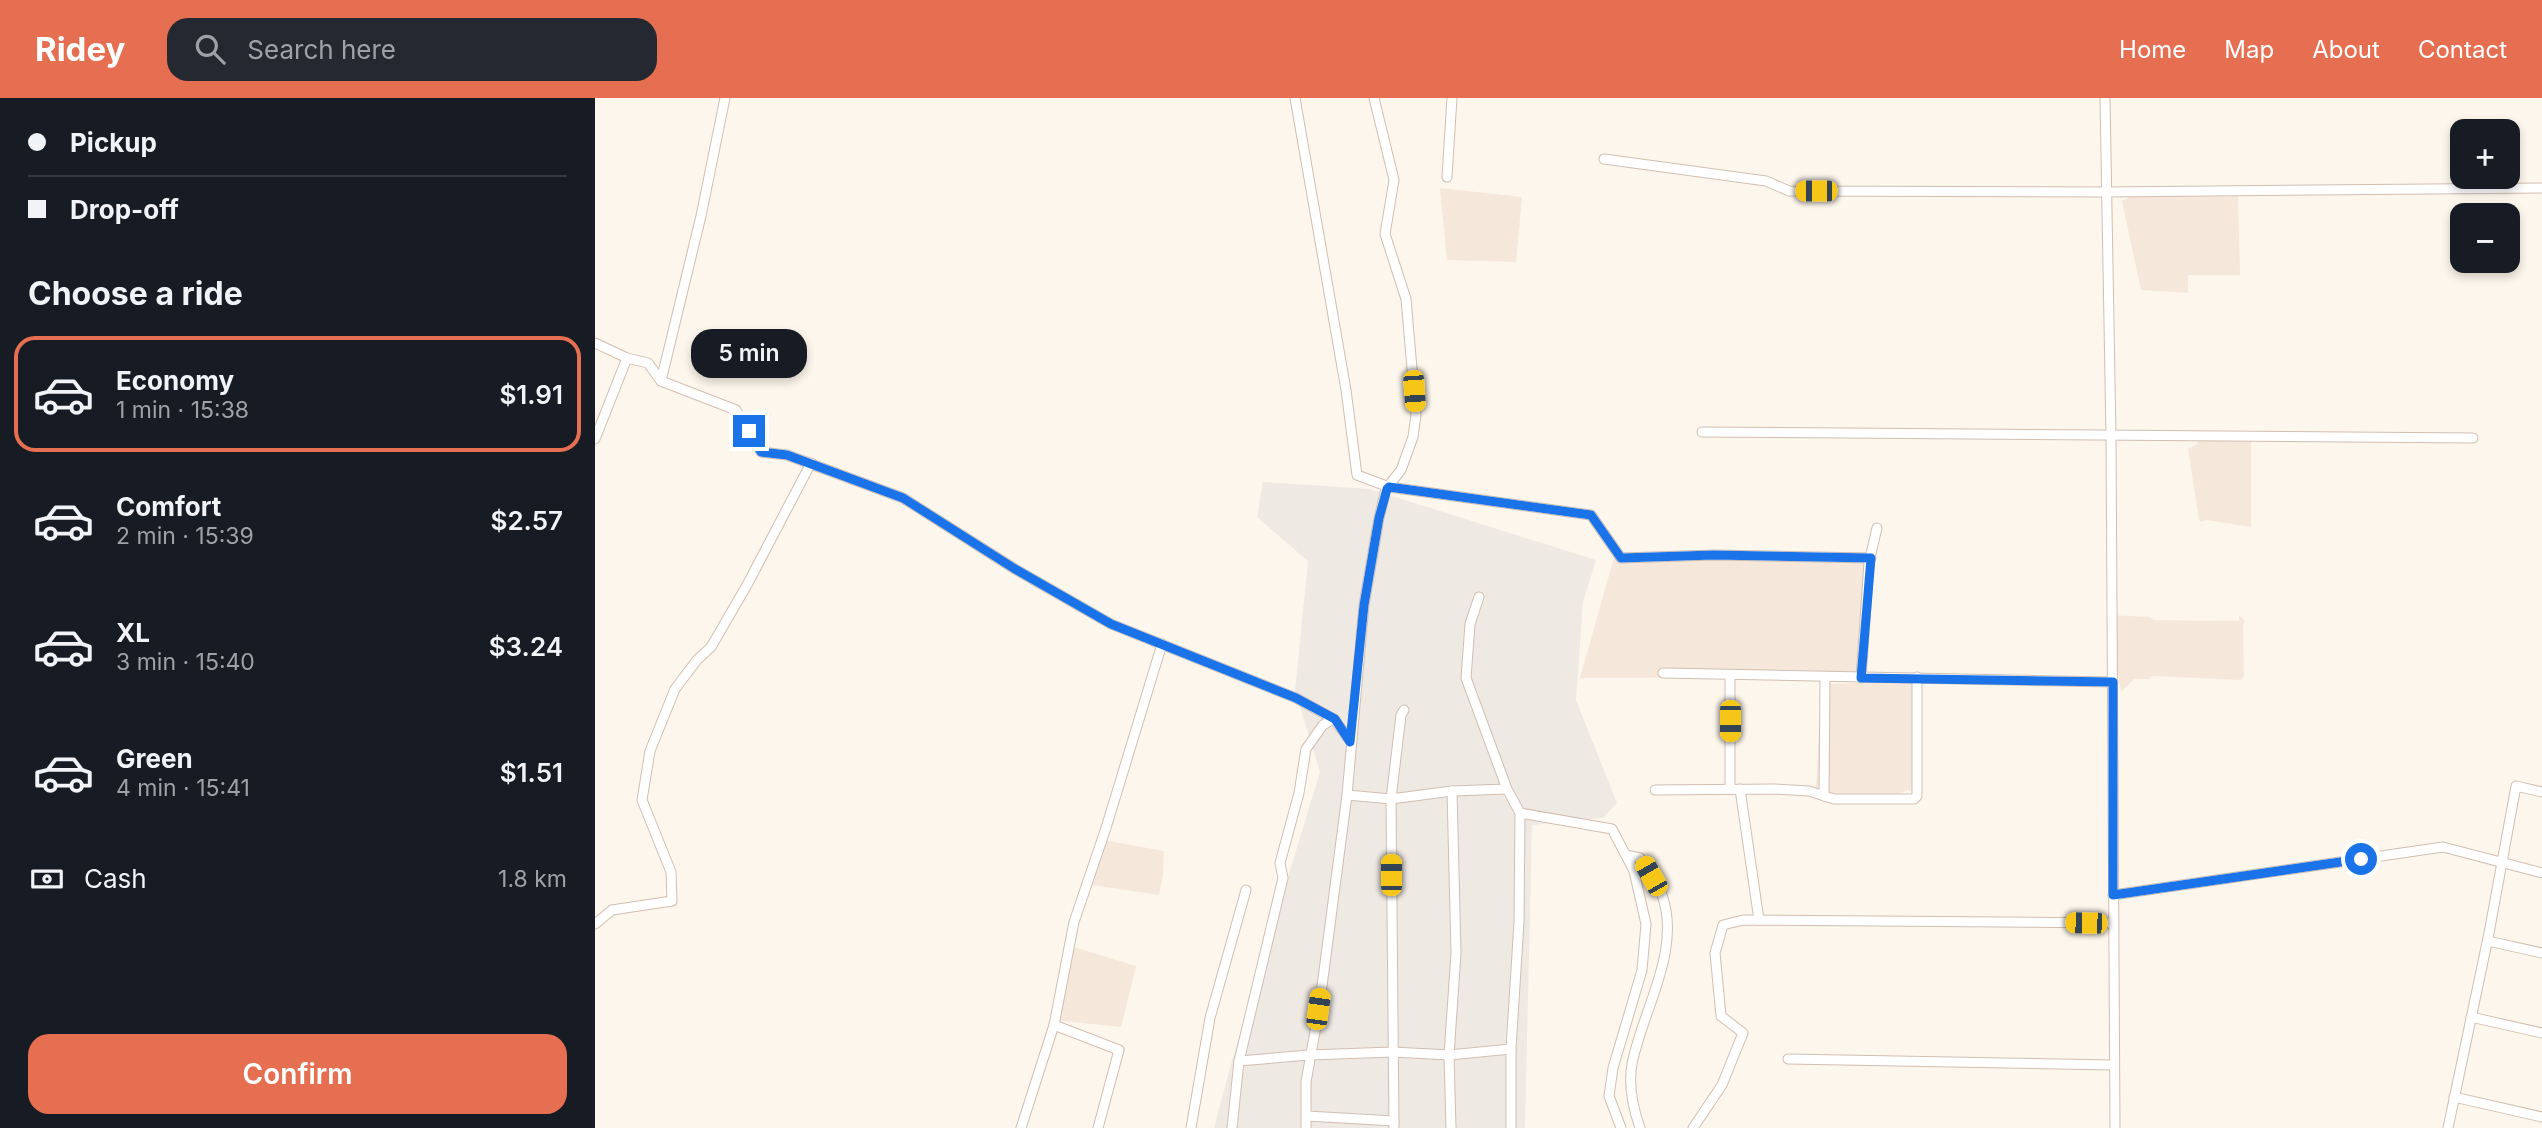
<!DOCTYPE html>
<meta charset="utf-8">
<style>
body{margin:0;font-family:Inter,sans-serif;background:#242831;color:#f1f3f6;height:100vh;display:flex;flex-direction:column;font-size:26px;white-space:nowrap}
*{box-sizing:border-box;margin:0}
p{font-size:23px;color:#9ea1a6}
.icon{flex:none;width:38px;height:38px;fill:none;stroke:currentColor;stroke-width:2;stroke-linecap:round;stroke-linejoin:round}
.map{position:relative;flex:1;overflow:hidden}
.side{display:flex;flex-direction:column;background:#171b24;width:595px}
.side>*{flex:none}
.guide{display:grid;align-content:center;height:154px;padding:0 28px;background:#171b24}
.tools{position:absolute;left:1855px;top:21px;display:grid;gap:14px}
.tools a{display:grid;place-items:center;width:70px;height:70px;border-radius:14px;background:#171b24;box-shadow:0 4px 10px #0003;font-size:35px}
.end{position:absolute;width:32px;height:32px;margin:-16px;border:9px solid #1a73e8;background:#fff;box-shadow:0 0 0 4px #fff}
.from{border-radius:50%}
.bubble{position:absolute;height:49px;border-radius:21px;background:#171b24;box-shadow:0 4px 10px #0003;font-size:23px;font-weight:600;line-height:49px;text-align:center}
.car{position:absolute;width:21px;height:42px;margin:-21px -10px;border-radius:9px;box-shadow:0 0 5px 2px #0007;background:linear-gradient(#f5c518 24%,#345 0 40%,#f5c518 0 76%,#345 0 86%,#f5c518 0)}
.guide b{display:flex;align-items:center;gap:24px;height:66px;font-size:26px}
.guide b+b{border-top:2px solid #363941}
.guide i{width:18px;height:18px;background:#f1f3f6}
ul{padding:0;list-style:none}
li{display:flex;align-items:center;gap:21px;height:116px;margin:0 14px 10px;padding:0 14px;border:4px solid transparent;border-radius:21px}
li div{flex:1}
li b{display:block;font-size:26px}
li em{font-style:normal;font-weight:600}
li.on{border-color:#e76f51}
li>.icon{width:63px;height:63px;stroke-width:1.5}
h2{padding:0 28px;font-size:32px;line-height:84px}
.pay{display:flex;align-items:center;gap:18px;height:77px;padding:0 28px;font-size:26px}
.pay p{margin-inline-start:auto}
.button{display:flex;gap:14px;margin-top:auto;padding:14px 28px}
.button a{flex:1;height:80px;border-radius:21px;background:#e76f51;color:#fff;font-size:28px;font-weight:600;line-height:80px;text-align:center}
header{display:flex;align-items:center;gap:42px;box-sizing:border-box;height:98px;padding:0 35px;background:#e76f51;color:#fff}
header strong{font-size:33px}
nav{display:flex;gap:38px;margin-inline-start:auto;font-size:24px}
.search{width:490px;height:63px;background:#242831;display:flex;align-items:center;gap:18px;box-sizing:border-box;padding:0 24px;border-radius:21px;color:#9ea1a6;font-size:26px}
main{display:flex;flex:1;min-height:0}
.map>svg:first-child{display:block}
</style>
<header>
<strong>Ridey</strong>
<div class="search"><svg class="icon" aria-label="search" viewBox="0 0 24 24"><circle cx="10" cy="10" r="6"/><path d="M15 15l6 6"/></svg>Search here</div>
<nav><a>Home</a><a>Map</a><a>About</a><a>Contact</a></nav>
</header>
<main>
<section class="side">
<div class="guide">
<b><i class="from"></i>Pickup</b>
<b><i></i>Drop-off</b>
</div>
<h2>Choose a ride</h2>
<ul>
<li class="on"><svg class="icon" aria-label="car" viewBox="0 0 24 24"><path d="M5 17H2v-5l4-1 3-4h7l3 4 3 1v5h-3M9 17h6M6 11h13"/><circle cx="7" cy="17" r="2"/><circle cx="17" cy="17" r="2"/></svg><div><b>Economy</b><p>1 min · 15:38</p></div><em>$1.91</em></li>
<li><svg class="icon" aria-label="car" viewBox="0 0 24 24"><path d="M5 17H2v-5l4-1 3-4h7l3 4 3 1v5h-3M9 17h6M6 11h13"/><circle cx="7" cy="17" r="2"/><circle cx="17" cy="17" r="2"/></svg><div><b>Comfort</b><p>2 min · 15:39</p></div><em>$2.57</em></li>
<li><svg class="icon" aria-label="car" viewBox="0 0 24 24"><path d="M5 17H2v-5l4-1 3-4h7l3 4 3 1v5h-3M9 17h6M6 11h13"/><circle cx="7" cy="17" r="2"/><circle cx="17" cy="17" r="2"/></svg><div><b>XL</b><p>3 min · 15:40</p></div><em>$3.24</em></li>
<li><svg class="icon" aria-label="car" viewBox="0 0 24 24"><path d="M5 17H2v-5l4-1 3-4h7l3 4 3 1v5h-3M9 17h6M6 11h13"/><circle cx="7" cy="17" r="2"/><circle cx="17" cy="17" r="2"/></svg><div><b>Green</b><p>4 min · 15:41</p></div><em>$1.51</em></li>
</ul>
<div class="pay"><svg class="icon" aria-label="cash" viewBox="0 0 24 24"><path d="M3 7h18v10H3z"/><circle cx="12" cy="12" r="2"/></svg>Cash<p>1.8 km</p></div>
<div class="button"><a>Confirm</a></div>
</section>
<div class="map">
<svg width="1947" height="1030" viewBox="0 0 1947 1030">
<rect width="100%" height="100%" fill="#fdf6ec"/>
<g fill="#f5e8da">
<path d="M845,90L927,99L921,164L852,162Z"/>
<path d="M1641,96L1643,99L1645,177H1593V195L1546,192L1527,103L1540,97L1636,99Z"/>
<path d="M1610,333H1656V429L1612,422L1606,424L1604,422L1593,351L1601,347L1604,341L1610,338Z"/>
<path d="M1020,456L1269,459L1264,579L985,580Z"/>
<path d="M1514,517L1554,519L1559,522L1644,523V517L1650,523L1648,528L1649,578L1645,582L1558,578L1554,581H1539L1526,594Z"/>
<path d="M1233,583L1236,586L1320,583V694L1313,692L1273,706L1221,690L1226,589Z"/>
<path d="M508,742L569,753L568,776L564,797L497,787Z"/>
<path d="M475,848L541,868L526,929L458,922Z"/>
</g>
<path fill="#efe9e4" d="M668,384L775,391L1001,462L988,504L981,602L1022,705L1008,720L937,727L930,1030H619L636,966L725,674L700,593L713,463L662,419Z"/>
<g fill="none" stroke-linecap="round" stroke-linejoin="round">
<defs>
<g id="minor">
<path d="M700,0L751,292L762,377L794,389L996,417L1026,460L1119,457L1276,460"/>
<path d="M1510,0L1516,338L1520,1030"/>
<path d="M1009,61L1171,83L1194,93L1513,94L1947,90"/>
<path d="M852,79L857,0"/>
<path d="M0,245L32,260L53,265L66,283L141,312L166,354L192,357L308,400L420,471L516,526L701,600L739,621L756,644"/>
<path d="M66,283L106,118L130,0"/>
<path d="M1107,334L1878,340"/>
<path d="M0,341L32,260"/>
<path d="M884,499L875,526L871,580L912,691L925,715L924,824L916,951V1030"/>
<path d="M1068,575L1518,584"/>
<path d="M1266,580L1274,464L1282,430"/>
<path d="M1135,691V577"/>
<path d="M1145,691L1164,822"/>
<path d="M1060,692L1179,691L1214,693L1239,701H1319L1322,698V579"/>
<path d="M752,697L796,701L857,693L912,691"/>
<path d="M1229,698L1230,579"/>
<path d="M925,715L1017,731L1039,773L1051,826L1047,872L1018,970L1014,998L1026,1030"/>
<path d="M1031,757L1045,760C1051,771 1062,784 1067,797C1087,853 1047,913 1037,966C1033,988 1038,1010 1045,1030"/>
<path d="M1518,797L1848,749L1947,775"/>
<path d="M0,826L17,812L77,803L76,774L47,702L55,653L80,591L102,562L116,549L152,487L216,365"/>
<path d="M1893,843L1947,855"/>
<path d="M1876,919L1947,935"/>
<path d="M459,927L524,952L503,1030"/>
<path d="M1193,961L1518,967"/>
<path d="M644,963L714,957L798,954L854,957L916,951"/>
<path d="M1859,999L1947,1019"/>
<path d="M712,1018L799,1023"/>
<path d="M426,1030L459,927L479,824L511,730L567,546"/>
<path d="M596,1030L615,920L651,792"/>
<path d="M637,1030L644,963L688,780L685,765L704,695L711,651L728,627L739,621"/>
<path d="M711,1030V984L724,911L752,697L769,507L784,420L791,391L806,372L818,339L821,317L811,201L790,136L799,82L779,0"/>
<path d="M799,1030L796,701L806,617L809,612"/>
<path d="M856,1030L854,957L861,855L857,693"/>
<path d="M1098,1030L1127,987L1148,935L1126,918L1120,855L1128,827L1148,822L1518,825"/>
<path d="M1853,1030L1894,835L1921,688L1947,694"/>
</g>
</defs>
<use href="#minor" stroke="#d1beb0" stroke-width="11"/>
<use href="#minor" stroke="#fff" stroke-width="9"/>
</g>
<g fill="none" stroke-linecap="round" stroke-linejoin="round">
<path stroke="#1a73e8" stroke-width="9" d="M154,333L166,354L192,357L308,400L420,471L516,526L701,600L740,621L755,644L769,507L784,420L792,391L794,389L996,417L1026,460L1119,457L1276,460L1266,580L1518,584V797L1766,761"/>
</g>
</svg>
<div class="tools">
<a>+</a>
<a>−</a>
</div>
<i class="end from" style="left:1766px;top:761px"></i>
<i class="end" style="left:154px;top:333px"></i>
<div class="bubble" style="left:96px;top:231px;width:116px">5 min</div>
<i class="car" style="left:1221px;top:93px;rotate:270deg"></i>
<i class="car" style="left:819px;top:293px;rotate:176deg"></i>
<i class="car" style="left:1135px;top:623px;rotate:180deg"></i>
<i class="car" style="left:796px;top:777px;rotate:0deg"></i>
<i class="car" style="left:1056px;top:778px;rotate:330deg"></i>
<i class="car" style="left:1491px;top:825px;rotate:271deg"></i>
<i class="car" style="left:723px;top:911px;rotate:8deg"></i>
</div>
</main>
